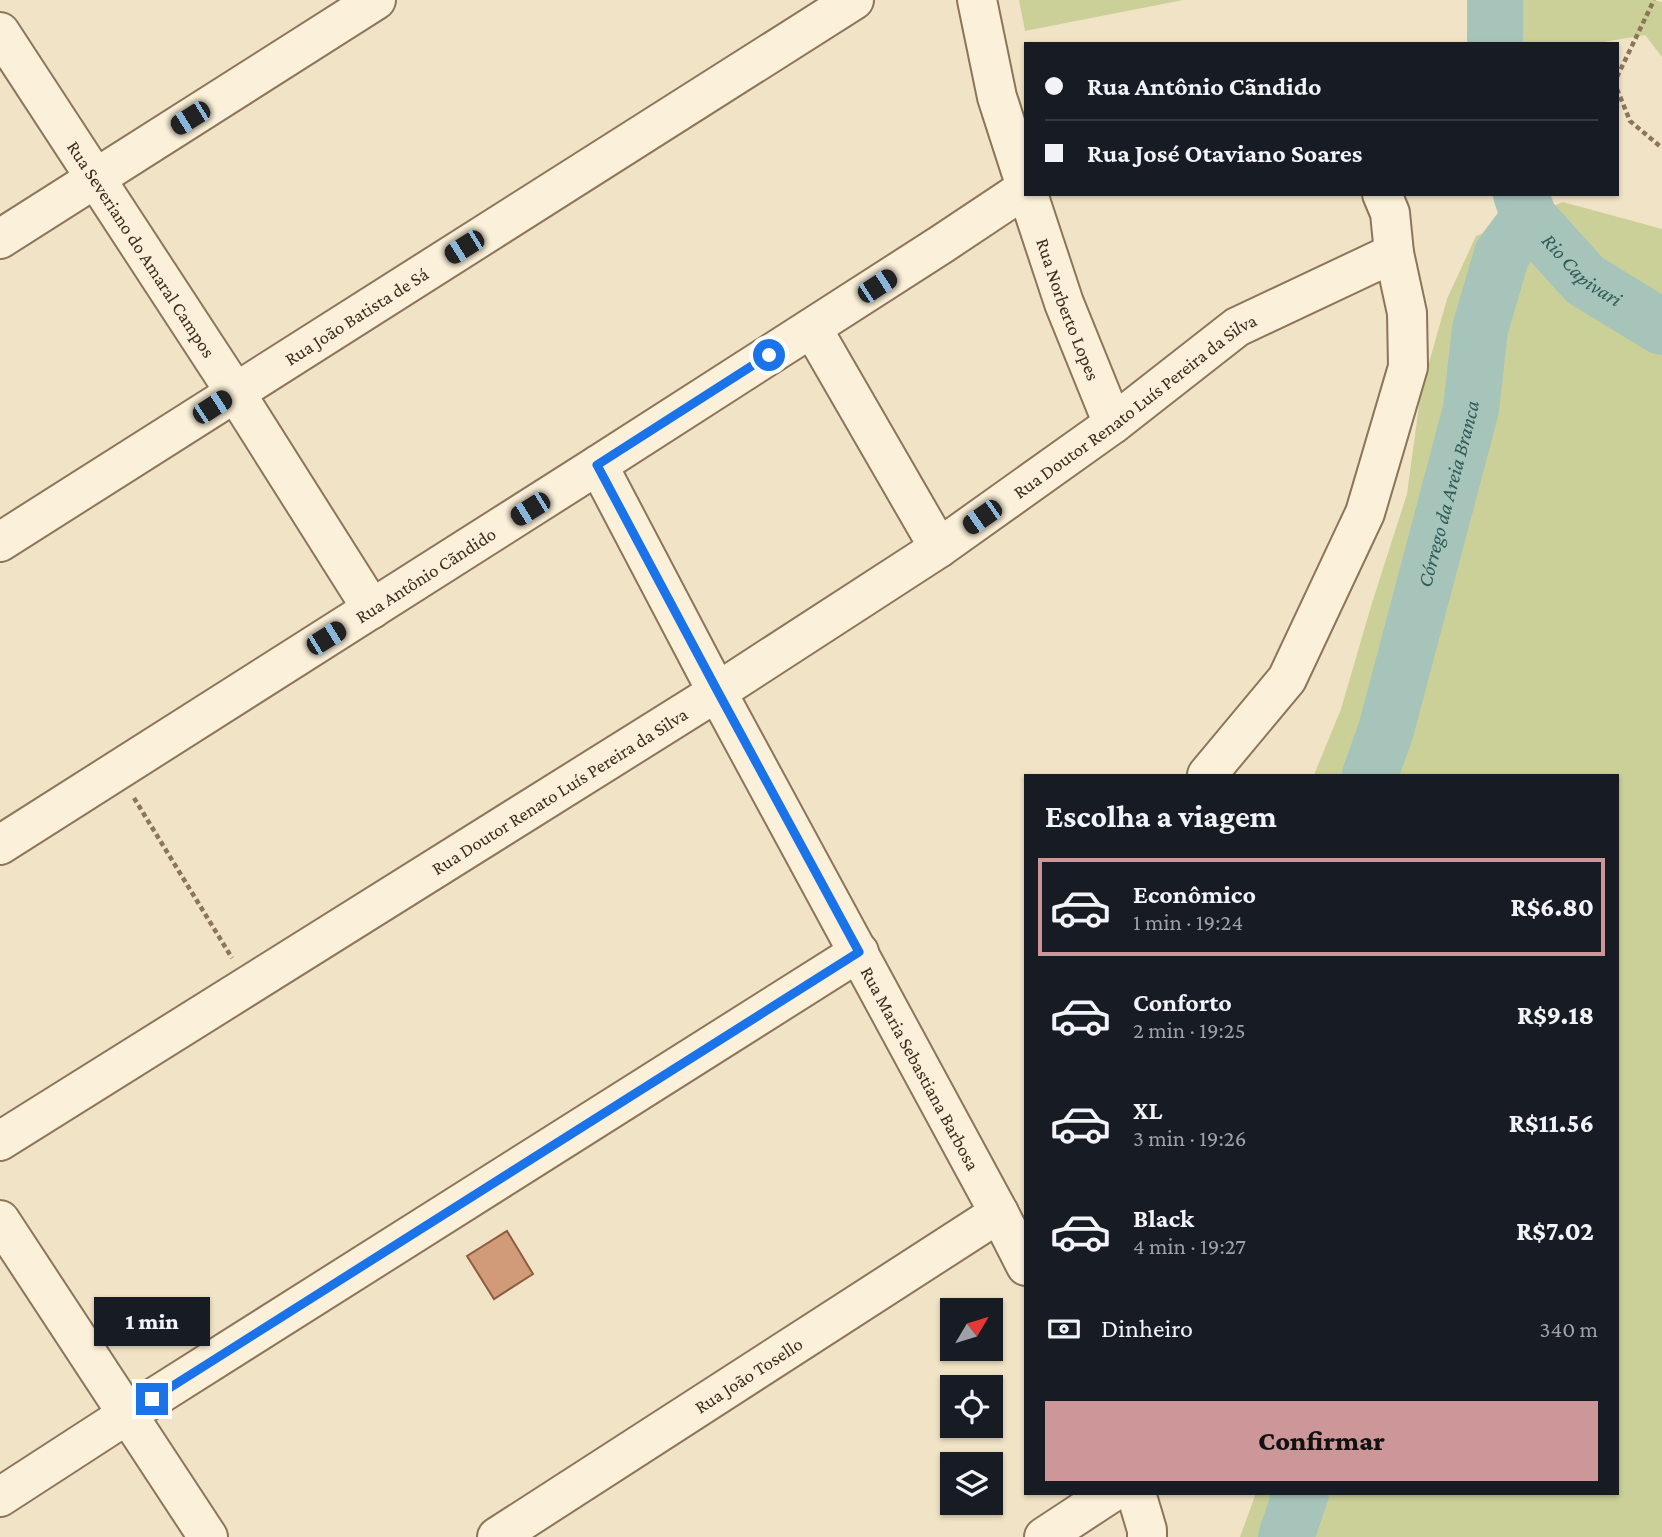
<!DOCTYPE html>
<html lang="pt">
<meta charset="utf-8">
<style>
body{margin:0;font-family:"Crimson Pro",serif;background:#242831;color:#f1f3f6;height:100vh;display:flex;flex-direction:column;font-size:26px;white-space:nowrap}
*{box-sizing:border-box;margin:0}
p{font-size:23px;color:#9ea1a6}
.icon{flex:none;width:38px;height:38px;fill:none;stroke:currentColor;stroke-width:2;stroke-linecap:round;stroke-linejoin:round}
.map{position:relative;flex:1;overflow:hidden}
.sheet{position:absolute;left:1024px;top:774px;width:595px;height:721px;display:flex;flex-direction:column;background:#171b24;border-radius:0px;box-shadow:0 2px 5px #0004}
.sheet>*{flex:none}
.banner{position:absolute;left:1024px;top:42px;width:595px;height:154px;border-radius:0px;box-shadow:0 2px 5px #0004;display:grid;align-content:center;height:154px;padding:0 21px;background:#171b24}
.needle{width:46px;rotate:52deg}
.controls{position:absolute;left:940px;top:1298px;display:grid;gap:14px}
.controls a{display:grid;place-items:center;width:63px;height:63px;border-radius:0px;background:#171b24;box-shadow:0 2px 5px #0004;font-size:35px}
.end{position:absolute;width:32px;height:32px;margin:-16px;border:9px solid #1a73e8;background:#fff;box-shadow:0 0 0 4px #fff}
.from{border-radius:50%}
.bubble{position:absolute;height:49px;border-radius:0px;background:#171b24;box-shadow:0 2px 5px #0004;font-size:23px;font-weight:800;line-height:49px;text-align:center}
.car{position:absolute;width:21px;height:42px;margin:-21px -10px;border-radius:9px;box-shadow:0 0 5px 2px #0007;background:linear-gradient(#222 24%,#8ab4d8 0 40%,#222 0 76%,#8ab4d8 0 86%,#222 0)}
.banner b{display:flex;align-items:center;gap:24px;height:66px;font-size:26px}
.banner b+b{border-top:2px solid #363941}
.banner i{width:18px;height:18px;background:#f1f3f6}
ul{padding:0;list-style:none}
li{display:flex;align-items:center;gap:21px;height:98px;margin:0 14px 10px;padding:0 7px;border:4px solid transparent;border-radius:0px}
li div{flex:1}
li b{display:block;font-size:26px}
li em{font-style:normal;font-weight:800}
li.on{border-color:#cd979a}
li>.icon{width:63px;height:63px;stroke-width:1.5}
h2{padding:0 21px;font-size:32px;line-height:84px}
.pay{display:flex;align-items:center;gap:18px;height:77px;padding:0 21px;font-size:26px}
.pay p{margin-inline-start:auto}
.primary-button{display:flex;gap:14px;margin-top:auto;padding:14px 21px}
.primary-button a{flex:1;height:80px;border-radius:0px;background:#cd979a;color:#111;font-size:28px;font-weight:800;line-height:80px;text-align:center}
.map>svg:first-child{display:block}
</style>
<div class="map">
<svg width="1662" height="1537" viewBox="0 0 1662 1537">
<rect width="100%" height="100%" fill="#f1e3c5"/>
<g fill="#cbd098">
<path d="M1019,0H1183L1025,31Z"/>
<path d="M1501,0H1653L1662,2V57L1645,35L1591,44H1513L1502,10Z"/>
<path d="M1563,202L1662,229V1537H1240L1256,1493H1617V775H1314L1341,709L1372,603L1407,494L1421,391L1447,299L1476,236Z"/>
</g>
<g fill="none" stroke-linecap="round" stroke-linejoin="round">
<g stroke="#a7c4bb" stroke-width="56">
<path d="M1495,44V0"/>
<path id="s1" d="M1521,194L1529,218L1585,280L1662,327"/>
<path id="s2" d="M1370,775L1386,730L1471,409L1480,329L1502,254L1529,218"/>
<path d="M1286,1537L1301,1493"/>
</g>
</g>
<path fill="#d19b79" stroke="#8e5b3e" stroke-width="2" d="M507,1231L533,1274L494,1299L467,1256Z"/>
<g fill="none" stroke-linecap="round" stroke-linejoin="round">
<defs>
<g id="minor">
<path d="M977,0L997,97L1026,187"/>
<path id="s3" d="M0,32L235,392L372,609"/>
<path id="s4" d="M1028,194L1064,303L1113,424"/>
<path d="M0,239L376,0"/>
<path d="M812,328L939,548"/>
<path id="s5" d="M598,465L717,692L999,1213L1026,1266"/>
<path id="s6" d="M0,542L854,0"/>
<path d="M1207,775L1287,679L1365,513L1408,367L1407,313L1394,253L1390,213L1382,194"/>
<path id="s7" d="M0,845L598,465L942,244L1026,188"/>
<path id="s8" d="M0,1141L717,692L939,548L1113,424L1237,327L1394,253"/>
<path d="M0,1220L208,1537"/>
<path d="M1136,1493L1147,1530V1537"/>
<path d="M0,1497L128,1414L859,952"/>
<path id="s9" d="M497,1537L999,1213"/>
<path d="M1044,1537L1111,1493"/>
</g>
</defs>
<use href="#minor" stroke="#8d745a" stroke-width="42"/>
<g stroke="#8d745a" stroke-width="4.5" stroke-dasharray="5 3.5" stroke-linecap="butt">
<path d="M1617,77L1654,0"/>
<path d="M1617,89L1630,121L1662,148"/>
<path d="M134,798L232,958"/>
</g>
<use href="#minor" stroke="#fbf0d9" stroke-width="38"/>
</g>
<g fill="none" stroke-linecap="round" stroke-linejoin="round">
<path stroke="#1a73e8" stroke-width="9" d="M152,1399L859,952L718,692L597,465L769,355"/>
</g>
<g text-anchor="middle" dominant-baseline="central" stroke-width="5" stroke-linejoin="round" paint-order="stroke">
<g font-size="19" fill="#3c2c1e" stroke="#f8edd5">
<text stroke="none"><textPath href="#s3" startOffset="259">Rua Severiano do Amaral Campos</textPath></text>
<text stroke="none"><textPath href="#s4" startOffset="122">Rua Norberto Lopes</textPath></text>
<text stroke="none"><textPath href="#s6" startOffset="422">Rua João Batista de Sá</textPath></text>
<text stroke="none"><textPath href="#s8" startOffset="1353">Rua Doutor Renato Luís Pereira da Silva</textPath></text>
<text stroke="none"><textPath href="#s7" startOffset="504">Rua Antônio Cãndido</textPath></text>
<text stroke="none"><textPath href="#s8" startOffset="660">Rua Doutor Renato Luís Pereira da Silva</textPath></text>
<text stroke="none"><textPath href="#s5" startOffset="684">Rua Maria Sebastiana Barbosa</textPath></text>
<text stroke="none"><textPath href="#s9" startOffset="299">Rua João Tosello</textPath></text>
</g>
<g font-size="21" font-style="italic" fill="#2d5d59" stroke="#f8edd5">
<text stroke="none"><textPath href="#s1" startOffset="100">Rio Capivari</textPath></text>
<text stroke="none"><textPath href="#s2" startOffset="292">Córrego da Areia Branca</textPath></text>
</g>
</g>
</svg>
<div class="controls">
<a><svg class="needle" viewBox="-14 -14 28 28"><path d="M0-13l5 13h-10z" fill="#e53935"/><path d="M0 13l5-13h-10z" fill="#9ea1a6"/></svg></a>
<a><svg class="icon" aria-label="locate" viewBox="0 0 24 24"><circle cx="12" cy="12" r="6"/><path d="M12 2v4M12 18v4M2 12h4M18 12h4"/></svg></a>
<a><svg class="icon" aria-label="layers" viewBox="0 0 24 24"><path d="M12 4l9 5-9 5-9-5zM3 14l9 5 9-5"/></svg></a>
</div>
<i class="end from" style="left:769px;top:355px"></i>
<i class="end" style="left:152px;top:1399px"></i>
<div class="bubble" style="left:94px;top:1297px;width:116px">1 min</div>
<i class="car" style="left:190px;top:118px;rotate:238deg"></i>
<i class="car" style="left:464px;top:247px;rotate:238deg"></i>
<i class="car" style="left:877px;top:286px;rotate:57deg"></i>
<i class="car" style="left:212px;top:407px;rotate:57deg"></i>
<i class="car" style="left:530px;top:509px;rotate:238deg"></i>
<i class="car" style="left:982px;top:517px;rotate:235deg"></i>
<i class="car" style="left:326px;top:638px;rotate:58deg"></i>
<div class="banner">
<b><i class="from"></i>Rua Antônio Cãndido</b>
<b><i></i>Rua José Otaviano Soares</b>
</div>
<section class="sheet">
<h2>Escolha a viagem</h2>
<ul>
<li class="on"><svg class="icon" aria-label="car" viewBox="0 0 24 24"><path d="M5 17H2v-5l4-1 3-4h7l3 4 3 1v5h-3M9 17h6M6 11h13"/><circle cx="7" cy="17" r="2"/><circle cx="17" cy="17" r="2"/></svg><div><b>Econômico</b><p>1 min · 19:24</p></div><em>R$6.80</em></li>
<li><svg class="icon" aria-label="car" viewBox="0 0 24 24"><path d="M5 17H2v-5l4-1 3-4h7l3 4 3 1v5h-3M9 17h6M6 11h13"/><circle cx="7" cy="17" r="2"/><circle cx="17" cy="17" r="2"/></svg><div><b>Conforto</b><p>2 min · 19:25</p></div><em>R$9.18</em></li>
<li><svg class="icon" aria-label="car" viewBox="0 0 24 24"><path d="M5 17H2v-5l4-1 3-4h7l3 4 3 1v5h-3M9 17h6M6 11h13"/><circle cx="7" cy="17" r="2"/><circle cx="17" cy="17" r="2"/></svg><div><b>XL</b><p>3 min · 19:26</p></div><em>R$11.56</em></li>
<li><svg class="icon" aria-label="car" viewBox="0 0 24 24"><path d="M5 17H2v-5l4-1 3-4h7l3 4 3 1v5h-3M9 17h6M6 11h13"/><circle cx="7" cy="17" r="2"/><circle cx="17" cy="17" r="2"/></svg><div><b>Black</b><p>4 min · 19:27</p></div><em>R$7.02</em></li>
</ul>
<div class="pay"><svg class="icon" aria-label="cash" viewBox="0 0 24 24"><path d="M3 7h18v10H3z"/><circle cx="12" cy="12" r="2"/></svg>Dinheiro<p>340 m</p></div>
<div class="primary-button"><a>Confirmar</a></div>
</section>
</div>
